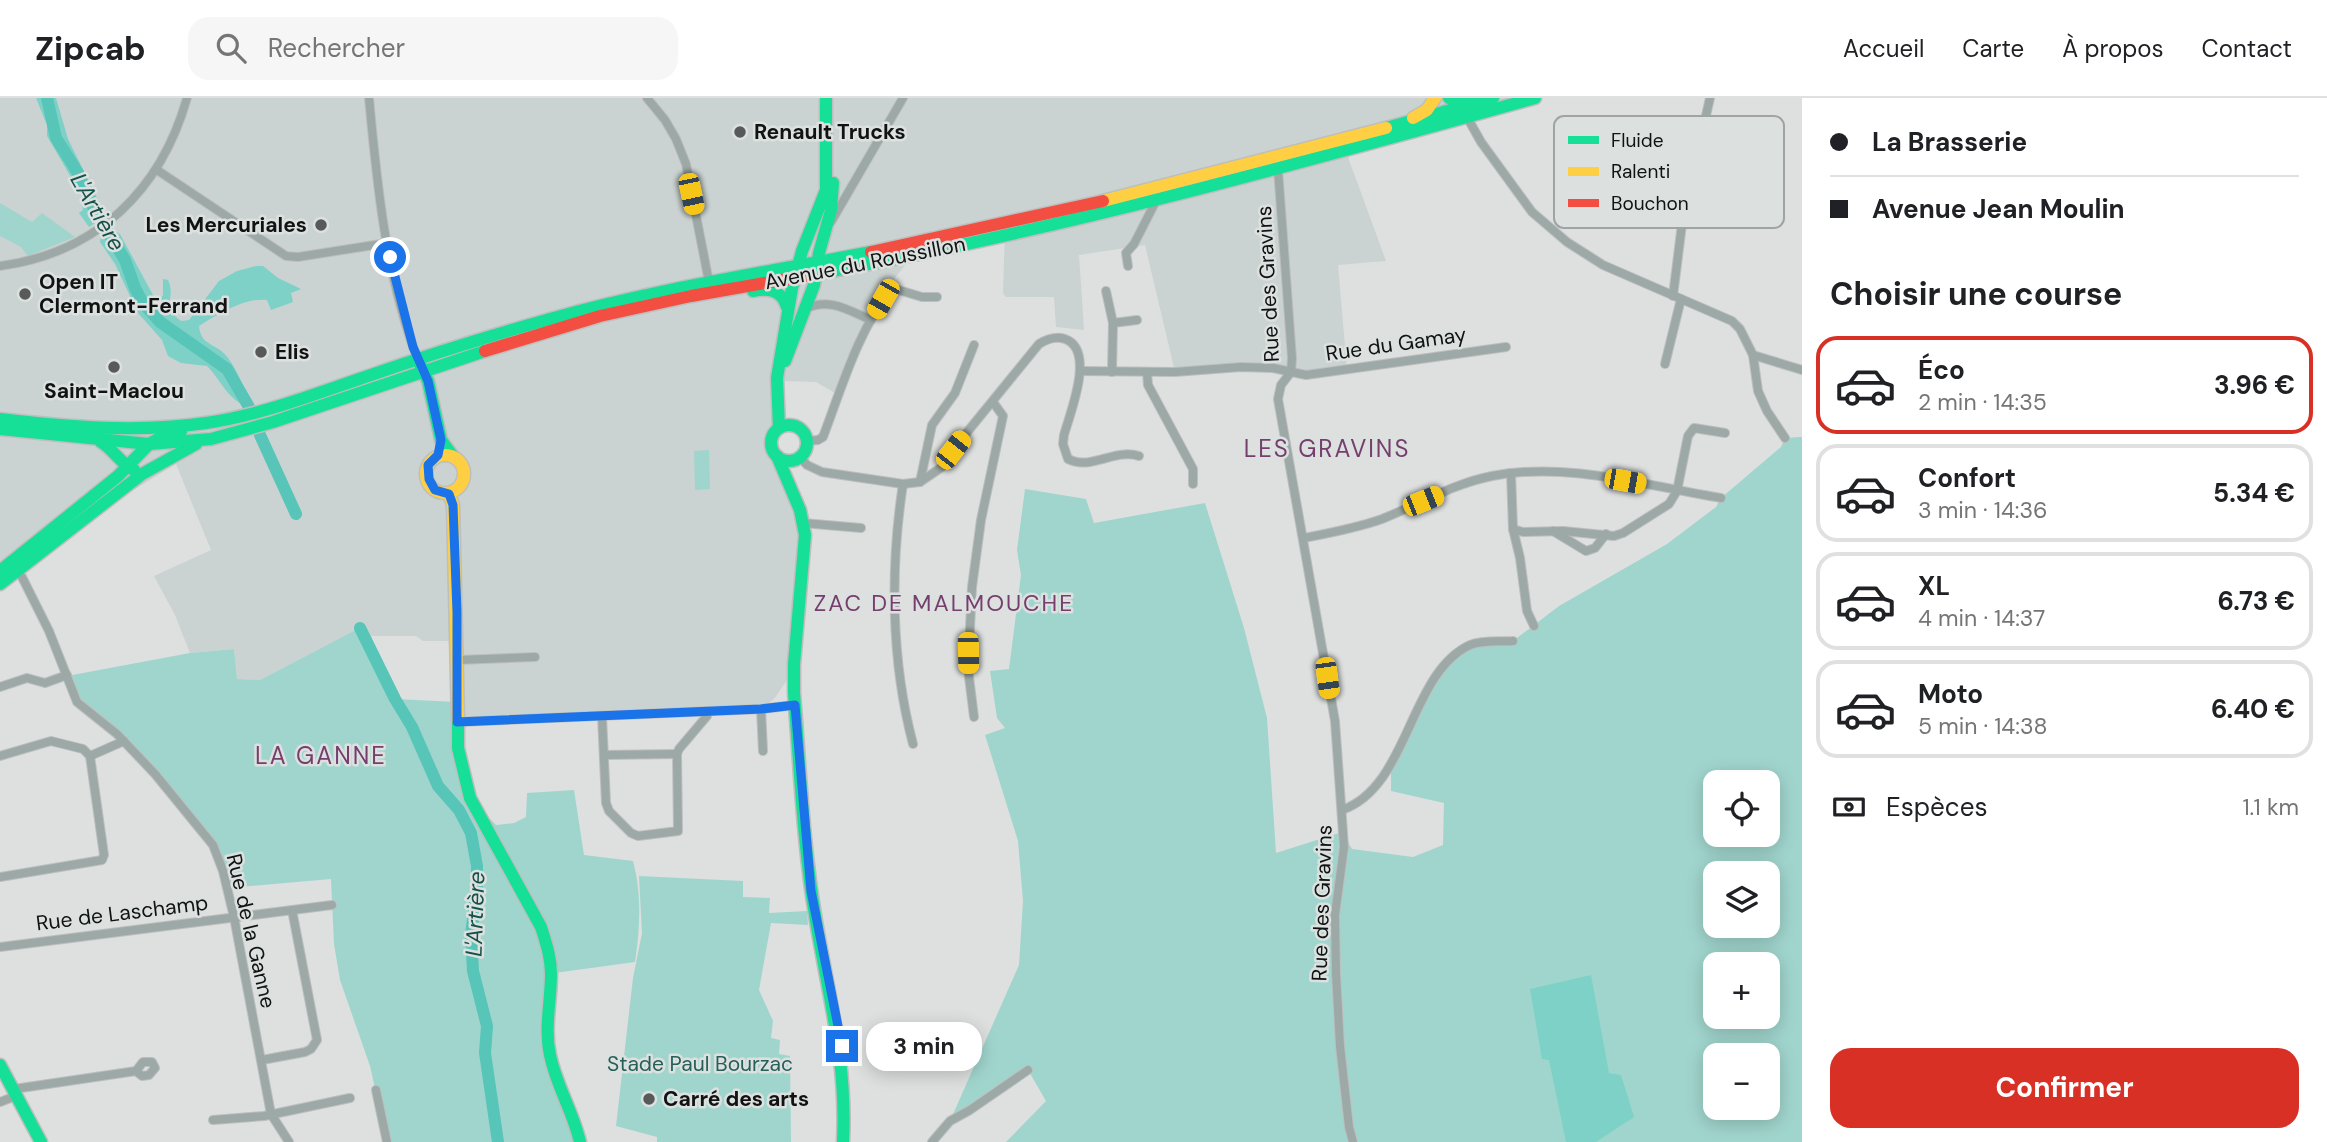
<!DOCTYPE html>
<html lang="fr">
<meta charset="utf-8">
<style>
body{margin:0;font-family:"DM Sans",sans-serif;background:#f6f6f6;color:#202124;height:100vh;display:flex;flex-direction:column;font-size:26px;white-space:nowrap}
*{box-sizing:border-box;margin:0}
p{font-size:23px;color:#757577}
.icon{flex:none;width:38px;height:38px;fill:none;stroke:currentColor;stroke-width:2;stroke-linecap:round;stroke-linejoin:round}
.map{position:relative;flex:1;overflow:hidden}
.sheet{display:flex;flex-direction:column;background:#fff;width:525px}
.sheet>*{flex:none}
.guide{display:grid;align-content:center;height:154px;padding:0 28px;background:#fff}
.fabs{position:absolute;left:1703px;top:672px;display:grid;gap:14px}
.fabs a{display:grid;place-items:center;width:77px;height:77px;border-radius:14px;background:#fff;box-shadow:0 4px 18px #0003;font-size:35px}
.end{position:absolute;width:32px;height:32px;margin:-16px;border:9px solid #1a73e8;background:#fff;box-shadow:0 0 0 4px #fff}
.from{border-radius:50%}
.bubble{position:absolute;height:49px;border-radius:21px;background:#fff;box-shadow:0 4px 18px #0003;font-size:23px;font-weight:700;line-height:49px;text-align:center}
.car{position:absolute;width:21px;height:42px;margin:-21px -10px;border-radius:9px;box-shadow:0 0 5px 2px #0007;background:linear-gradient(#f5c518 24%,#345 0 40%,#f5c518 0 76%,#345 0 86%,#f5c518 0)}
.guide b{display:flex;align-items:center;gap:24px;height:66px;font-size:26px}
.guide b+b{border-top:2px solid #e0e0e0}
.guide i{width:18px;height:18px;background:#202124}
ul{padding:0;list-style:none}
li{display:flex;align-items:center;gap:21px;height:98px;margin:0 14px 10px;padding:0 14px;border:4px solid #e0e0e0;border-radius:21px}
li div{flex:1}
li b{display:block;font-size:26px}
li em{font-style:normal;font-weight:700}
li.active{border-color:#d93025}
li>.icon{width:63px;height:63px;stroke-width:1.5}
h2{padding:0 28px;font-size:32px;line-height:84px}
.pay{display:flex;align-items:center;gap:18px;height:77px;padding:0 28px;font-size:26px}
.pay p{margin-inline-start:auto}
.button{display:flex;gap:14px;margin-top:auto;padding:14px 28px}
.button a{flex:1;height:80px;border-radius:21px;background:#d93025;color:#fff;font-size:28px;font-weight:700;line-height:80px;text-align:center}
header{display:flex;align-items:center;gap:42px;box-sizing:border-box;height:98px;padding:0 35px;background:#fff;border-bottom:2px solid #e0e0e0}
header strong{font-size:33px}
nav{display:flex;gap:38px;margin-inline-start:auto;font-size:24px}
.search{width:490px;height:63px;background:#f6f6f6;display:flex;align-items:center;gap:18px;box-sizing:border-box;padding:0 24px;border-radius:21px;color:#757577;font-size:26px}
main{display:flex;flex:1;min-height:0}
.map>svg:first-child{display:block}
</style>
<header>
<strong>Zipcab</strong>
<div class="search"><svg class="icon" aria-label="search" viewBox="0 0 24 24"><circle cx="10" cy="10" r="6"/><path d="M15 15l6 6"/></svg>Rechercher</div>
<nav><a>Accueil</a><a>Carte</a><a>À propos</a><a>Contact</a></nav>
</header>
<main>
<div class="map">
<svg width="1802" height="1044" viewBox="0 0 1802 1044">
<rect width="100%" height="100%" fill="#dde0df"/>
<path fill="#cad3d1" d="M0,0H1517L1346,48L1349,62L1386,163L1338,167L1347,271L1306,277L1273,270L1175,274L1145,147L1079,157L1084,232L1056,229L1054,199H1006L1003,195L1005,132L929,149L906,166L885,192L847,260L835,295L816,284L785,283L776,300L779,330L771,341L772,349L803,425L792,575L774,601L761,611L458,624L457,543H423L416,538H371L363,528L260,582L237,581L234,551L190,555L175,517L154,478L211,452L176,366L0,473Z"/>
<g fill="#a0d5cd" fill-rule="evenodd">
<path d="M0,105L32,124L42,115L75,139L28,158L21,149L0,138Z"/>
<path d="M1799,339H1802V1044H1006L1046,1003L1028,972L950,1023L1019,867L1023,803L1018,743L985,637L1005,630L997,620L990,573L1009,571L1021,477L1017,452L1025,391L1086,401L1094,425L1205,405L1244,530L1267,620L1276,755L1342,734L1352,751L1413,759L1443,747L1444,705L1391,693V673L1438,575L1473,545L1513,543L1559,508L1667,446L1716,409L1721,400L1781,349L1785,340ZM1715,684H1768V737H1715ZM1715,775H1768V828H1715ZM1715,866H1768V919H1715ZM1715,957H1768V1010H1715Z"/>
<path d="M709,352L710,391L695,392L694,353Z"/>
<path d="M363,528L371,538L380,572L395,601L457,604L470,700L496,727L514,725L526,719L527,695L574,692L584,757L633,763C642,796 640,831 635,864L547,876L540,936L544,964L574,1044H387L370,968L340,882L334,846L331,781L227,790L213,747L155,676L77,604L67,578L190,555L234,551L237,581L260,582Z"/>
<path d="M639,778L743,783V799L770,800L769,815L807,813L808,827L771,825L759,892L773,923L771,940L780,942L779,956L790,958L791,1044H657V1039L616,1028L633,880L642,835Z"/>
</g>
<g fill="#7dd1c6">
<path d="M36,0H56L68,41L106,118L89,129L79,115L83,112L82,107L86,105L47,38V27Z"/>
<path d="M108,129L120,136L153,197L160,201L163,197V181L168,182C177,201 159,207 181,223L189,222L219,183L237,173L256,168H263L278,180L301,191L291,195L293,204L271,212L267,202C245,199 217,217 199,228C201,244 208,244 220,252C235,263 243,289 251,306L249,309C227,302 222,283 207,268L181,265L168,258L162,242L138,215L115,166L100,144L102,133Z"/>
<path d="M1591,877L1609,975L1621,977L1634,1019L1596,1044H1566L1549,962L1542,961L1530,891Z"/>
</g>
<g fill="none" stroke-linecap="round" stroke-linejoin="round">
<g stroke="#57c5b8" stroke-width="12">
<path d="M47,0L56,40L78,75L95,113L125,162L135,190L143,205L160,224L227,271L249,309"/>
<path d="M260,337L296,416"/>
<path d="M360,530L395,601L412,629L438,688L459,712L471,735L477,768V789L471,837L473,873L487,928L485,955L498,1044"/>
</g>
<defs>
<g id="street">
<path d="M369,0C377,87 386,179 418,262"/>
<path d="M647,0L665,22L676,41L686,66L709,184"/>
<path d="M1467,19L1481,44L1532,114L1567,144L1603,167L1732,223L1740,231L1753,257L1758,293L1767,313L1785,340"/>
<path d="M1278,71L1292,260L1291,274L1281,287L1278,301L1335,623L1344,749L1335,817L1336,875L1340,948L1349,1029L1353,1044"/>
<path d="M157,72L286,158L298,159L387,145"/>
<path d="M831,124L903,0"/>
<path d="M0,168C97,155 161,92 187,0"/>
<path d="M1128,168L1126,155L1134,146L1157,101"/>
<path d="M1106,193L1113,225L1112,274"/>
<path d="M1673,198L1683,118L1710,0"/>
<path d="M805,211C829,199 848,212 871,222"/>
<path d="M1113,225L1137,222"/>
<path d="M1753,257L1802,272"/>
<path d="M1665,266L1681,201"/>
<path d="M1080,273L1175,274L1241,269L1273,270L1306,277L1506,249"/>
<path d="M1147,274L1148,287L1193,371V386"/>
<path d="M806,343L818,342L823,339C842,289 858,232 892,190L922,199H937"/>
<path d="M800,359L807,367L822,374L903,386L920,384L942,369L968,333L1039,246C1047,241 1056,238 1065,241C1096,252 1070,315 1064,337L1063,346L1068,361C1091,373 1115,350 1139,358"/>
<path d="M1511,375L1513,431L1523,434L1563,433L1614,438L1623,435L1669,406L1677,393L1688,338L1694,330L1725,335"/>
<path d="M920,384L932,327L955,295L974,247"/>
<path d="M903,386C890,471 891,563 913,646"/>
<path d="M803,425L861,430"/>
<path d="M1513,431L1520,460L1527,513L1534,528"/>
<path d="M1553,433L1586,453L1595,450L1606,436"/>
<path d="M1304,440C1330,435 1357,430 1382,421C1417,407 1455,385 1492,378C1567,363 1647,388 1721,400"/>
<path d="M16,473L22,479L49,533L77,604L117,636L155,676L213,747L223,773L234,819L271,1016L289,1044"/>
<path d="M458,562L535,559"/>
<path d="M0,589L27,580L45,585L67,577"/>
<path d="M761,611L763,653"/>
<path d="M602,618L606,705L609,713L631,735L638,738L678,733L677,656L679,651L707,618V613"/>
<path d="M974,619L968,571L972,489L981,422L1003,318L993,304"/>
<path d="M458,624L761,611L795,607"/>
<path d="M604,657L677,656"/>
<path d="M0,658L51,643L83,651L90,658"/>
<path d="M90,658L124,643"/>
<path d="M1342,712C1409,689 1409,575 1470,547C1482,542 1500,544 1513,543"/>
<path d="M0,779L102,762L104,757L90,658"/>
<path d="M0,849L332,807"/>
<path d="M262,962L305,954L311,951L317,942L292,812"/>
<path d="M14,991L136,973L142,978L149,977L155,970L152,964H143L136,973"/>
<path d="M376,992L387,1044"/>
<path d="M0,1004L18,997"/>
<path d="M213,1022L264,1018L350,1000"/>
<path d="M932,1044L950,1023L970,1012L1028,972"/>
</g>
<g id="fast">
<path d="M1449,0L1459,3L1472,0"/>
<path d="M1386,30L1493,0"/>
<path d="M805,178C1051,134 1294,67 1535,0"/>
<path d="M753,193C769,190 782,192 787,209"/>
<path d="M418,262L428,283L441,342L452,357"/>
<path d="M785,263L814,187L819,155L831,112L833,85"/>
<path d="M0,321C69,329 137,335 206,325C262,317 315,296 368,278C428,257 489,238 550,221C655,191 763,175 871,154"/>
<circle cx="789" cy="345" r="18"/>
<path d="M779,330L777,280L792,190L802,153L826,92V0"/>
<path d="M0,331L149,346L211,341L273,324L485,253"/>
<path d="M101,344C114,352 121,366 134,372"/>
<path d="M777,358L800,412L805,437L794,566V595C800,671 803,748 816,823C829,901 847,963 843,1044"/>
<path d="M0,473L118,378L149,346L167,336L181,334"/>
<path d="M0,486L142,376L196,346"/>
<path d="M458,622V650L470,700L541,829C546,845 551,859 551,876C551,903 544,930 550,957C556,987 573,1014 580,1044"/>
<path d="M0,967L41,1044"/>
</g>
<g id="slow">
<path d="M1413,20L1427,12L1435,0"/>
<path d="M1103,103L1386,30"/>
<circle cx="445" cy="376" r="19"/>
<path d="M449,396L453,407L458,622"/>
</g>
<g id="jam">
<path d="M871,154L1103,103"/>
<path d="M485,253L600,218L691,198L805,178"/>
</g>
</defs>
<use href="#street" stroke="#bdbebe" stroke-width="10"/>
<use href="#fast" stroke="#bdbebe" stroke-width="15"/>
<use href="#slow" stroke="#bdbebe" stroke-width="15"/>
<use href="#jam" stroke="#bdbebe" stroke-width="15"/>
<use href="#street" stroke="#9ca9a6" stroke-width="8"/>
<use href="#fast" stroke="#16e098" stroke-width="12"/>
<use href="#slow" stroke="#ffcf43" stroke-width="12"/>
<use href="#jam" stroke="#f24e42" stroke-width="12"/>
</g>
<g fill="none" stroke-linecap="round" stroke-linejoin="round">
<path stroke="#1a73e8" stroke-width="9" d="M390,159L413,249L428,283L441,342L438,357L428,367L429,381L435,392L449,396L453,407L457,514V624L761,611L795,607L811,793L842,948"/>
</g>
<g fill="#585a5a" stroke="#dce1e0" stroke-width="2.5">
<circle cx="740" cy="34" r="7"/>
<circle cx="321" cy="127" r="7"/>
<circle cx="25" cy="196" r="7"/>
<circle cx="261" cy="254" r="7"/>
<circle cx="114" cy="269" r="7"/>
<circle cx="649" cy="1001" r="7"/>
</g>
<g text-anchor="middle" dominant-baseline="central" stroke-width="5" stroke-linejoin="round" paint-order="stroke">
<g font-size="21" font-weight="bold" fill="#111212" stroke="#dce1e0" text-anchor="start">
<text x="754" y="34">Renault Trucks</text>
<text x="307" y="127" text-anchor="end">Les Mercuriales</text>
<text x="39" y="184">Open IT<tspan x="39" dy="24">Clermont-Ferrand</tspan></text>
<text x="275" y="254">Elis</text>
<text x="114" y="293" text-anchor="middle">Saint-Maclou</text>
<text x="663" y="1001">Carré des arts</text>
</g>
<g font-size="21" fill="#111212" stroke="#dce1e0">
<text transform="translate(865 165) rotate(-11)">Avenue du Roussillon</text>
<text transform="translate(1268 186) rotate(-93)">Rue des Gravins</text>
<text transform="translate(1396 246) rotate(-8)">Rue du Gamay</text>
<text transform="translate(1322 805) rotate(-88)">Rue des Gravins</text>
<text transform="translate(122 815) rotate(-7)">Rue de Laschamp</text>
<text transform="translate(251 833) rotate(77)">Rue de la Ganne</text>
</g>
<g font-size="21" fill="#265f57" stroke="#dce1e0">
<text x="700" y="966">Stade Paul Bourzac</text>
</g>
<g font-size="23" font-style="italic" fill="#165149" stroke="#dce1e0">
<text transform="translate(98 114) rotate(60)">L'Artière</text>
<text transform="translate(475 816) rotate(-88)">L'Artière</text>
</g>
<g font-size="23" letter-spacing="2" fill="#753e6d" stroke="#dce1e0">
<text x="944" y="505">ZAC DE MALMOUCHE</text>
</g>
<g font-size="24" letter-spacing="2" fill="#753e6d" stroke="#dce1e0">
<text x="1327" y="350">LES GRAVINS</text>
<text x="321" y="657">LA GANNE</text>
</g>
</g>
<rect x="1554" y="18" width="230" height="112" rx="10" fill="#dce1e0" stroke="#9fa3a2" stroke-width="2"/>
<rect x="1568" y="38" width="31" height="8" fill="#16e098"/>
<rect x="1568" y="69" width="31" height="9" fill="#ffcf43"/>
<rect x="1568" y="101" width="31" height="8" fill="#f24e42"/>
<g font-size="19" fill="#111212">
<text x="1611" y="49">Fluide</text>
<text x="1611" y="80">Ralenti</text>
<text x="1611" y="112">Bouchon</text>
</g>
</svg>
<div class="fabs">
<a><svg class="icon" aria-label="locate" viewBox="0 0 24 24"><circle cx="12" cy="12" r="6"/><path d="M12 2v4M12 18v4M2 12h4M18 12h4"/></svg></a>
<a><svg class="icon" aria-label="layers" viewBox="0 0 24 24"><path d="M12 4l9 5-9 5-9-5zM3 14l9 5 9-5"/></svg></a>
<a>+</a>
<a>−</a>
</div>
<i class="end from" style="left:390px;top:159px"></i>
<i class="end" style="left:842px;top:948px"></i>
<div class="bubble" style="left:866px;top:924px;width:116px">3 min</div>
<i class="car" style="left:691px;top:96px;rotate:168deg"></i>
<i class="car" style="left:883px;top:201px;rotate:210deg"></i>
<i class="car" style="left:953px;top:352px;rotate:38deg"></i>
<i class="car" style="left:1625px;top:383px;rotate:100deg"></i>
<i class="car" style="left:1423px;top:403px;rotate:68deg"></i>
<i class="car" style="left:968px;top:555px;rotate:179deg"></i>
<i class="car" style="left:1327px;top:580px;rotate:172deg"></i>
</div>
<section class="sheet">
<div class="guide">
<b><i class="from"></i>La Brasserie</b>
<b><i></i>Avenue Jean Moulin</b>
</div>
<h2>Choisir une course</h2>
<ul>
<li class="active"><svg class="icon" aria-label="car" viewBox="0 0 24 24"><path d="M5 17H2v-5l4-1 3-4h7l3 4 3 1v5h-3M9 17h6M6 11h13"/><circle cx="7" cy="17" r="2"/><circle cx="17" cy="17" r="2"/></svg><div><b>Éco</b><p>2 min · 14:35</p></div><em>3.96 €</em></li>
<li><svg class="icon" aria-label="car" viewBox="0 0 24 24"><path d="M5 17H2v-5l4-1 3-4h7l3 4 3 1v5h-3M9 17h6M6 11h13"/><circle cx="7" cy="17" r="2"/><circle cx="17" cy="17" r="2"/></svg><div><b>Confort</b><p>3 min · 14:36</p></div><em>5.34 €</em></li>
<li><svg class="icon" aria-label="car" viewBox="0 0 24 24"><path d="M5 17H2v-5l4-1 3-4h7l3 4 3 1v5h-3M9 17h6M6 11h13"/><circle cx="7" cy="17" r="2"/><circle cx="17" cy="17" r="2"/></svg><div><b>XL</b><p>4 min · 14:37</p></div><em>6.73 €</em></li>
<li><svg class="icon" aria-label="car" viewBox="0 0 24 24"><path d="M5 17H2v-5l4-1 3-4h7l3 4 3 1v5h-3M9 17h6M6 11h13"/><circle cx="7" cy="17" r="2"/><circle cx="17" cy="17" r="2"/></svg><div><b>Moto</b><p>5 min · 14:38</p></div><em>6.40 €</em></li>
</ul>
<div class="pay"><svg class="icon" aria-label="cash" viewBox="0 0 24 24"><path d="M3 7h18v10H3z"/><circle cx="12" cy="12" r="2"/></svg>Espèces<p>1.1 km</p></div>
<div class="button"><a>Confirmer</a></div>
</section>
</main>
